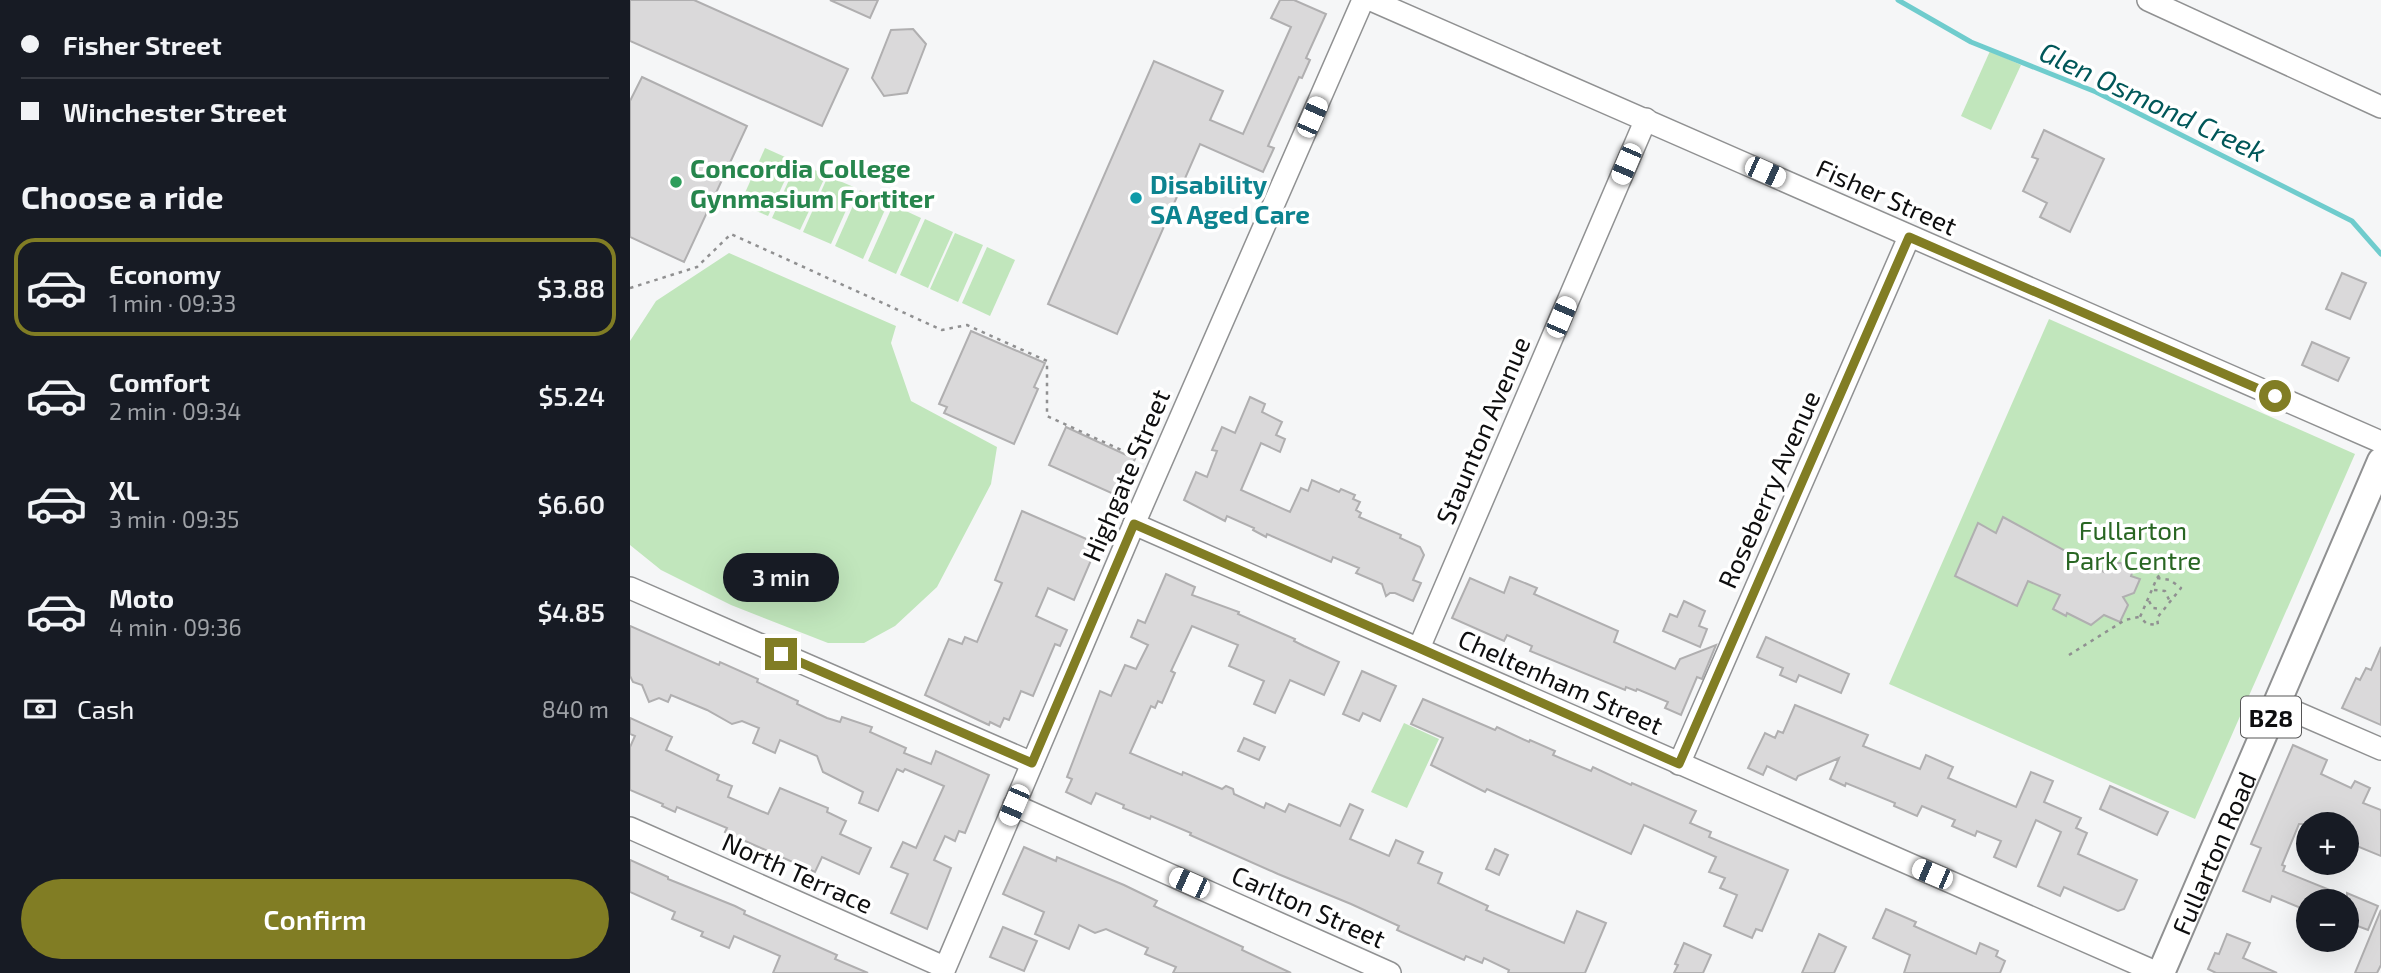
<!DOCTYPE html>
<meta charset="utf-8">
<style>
body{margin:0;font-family:"Exo 2",sans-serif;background:#20242c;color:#f1f3f6;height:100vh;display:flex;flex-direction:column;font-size:26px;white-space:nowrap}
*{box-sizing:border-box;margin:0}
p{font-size:23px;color:#9ea1a6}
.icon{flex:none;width:38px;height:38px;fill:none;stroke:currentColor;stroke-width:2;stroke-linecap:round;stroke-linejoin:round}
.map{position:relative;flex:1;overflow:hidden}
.side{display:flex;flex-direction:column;background:#171b24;width:630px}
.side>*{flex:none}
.top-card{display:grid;align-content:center;height:154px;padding:0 21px;background:#171b24}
.tools{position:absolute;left:1666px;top:812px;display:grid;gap:14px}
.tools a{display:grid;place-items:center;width:63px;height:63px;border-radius:50%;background:#171b24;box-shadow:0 7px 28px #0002;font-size:35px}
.end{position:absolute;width:32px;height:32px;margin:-16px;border:9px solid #817d24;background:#fff;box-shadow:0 0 0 4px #fff}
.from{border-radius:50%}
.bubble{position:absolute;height:49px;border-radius:24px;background:#171b24;box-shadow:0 7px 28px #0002;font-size:23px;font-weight:600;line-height:49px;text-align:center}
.car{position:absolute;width:21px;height:42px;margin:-21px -10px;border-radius:9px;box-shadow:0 0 5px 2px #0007;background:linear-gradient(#fff 24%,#345 0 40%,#fff 0 76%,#345 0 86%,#fff 0)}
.top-card b{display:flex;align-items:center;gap:24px;height:66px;font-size:26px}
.top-card b+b{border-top:2px solid #363941}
.top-card i{width:18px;height:18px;background:#f1f3f6}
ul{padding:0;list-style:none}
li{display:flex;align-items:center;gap:21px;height:98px;margin:0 14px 10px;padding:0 7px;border:4px solid transparent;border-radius:21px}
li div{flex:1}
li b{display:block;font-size:26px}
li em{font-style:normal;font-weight:600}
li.selected{border-color:#817d24}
li>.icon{width:63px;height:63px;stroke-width:1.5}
h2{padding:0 21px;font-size:32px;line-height:84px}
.pay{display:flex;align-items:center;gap:18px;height:77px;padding:0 21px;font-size:26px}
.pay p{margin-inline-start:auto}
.action{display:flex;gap:14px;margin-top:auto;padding:14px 21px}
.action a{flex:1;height:80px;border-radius:42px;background:#817d24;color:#fff;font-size:28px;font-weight:600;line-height:80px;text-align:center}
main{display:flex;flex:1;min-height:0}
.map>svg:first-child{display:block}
</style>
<main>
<section class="side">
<div class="top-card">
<b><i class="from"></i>Fisher Street</b>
<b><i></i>Winchester Street</b>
</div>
<h2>Choose a ride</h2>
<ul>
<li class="selected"><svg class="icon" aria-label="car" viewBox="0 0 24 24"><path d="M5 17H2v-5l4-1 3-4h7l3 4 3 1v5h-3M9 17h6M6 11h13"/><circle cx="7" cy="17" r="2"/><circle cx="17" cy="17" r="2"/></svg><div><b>Economy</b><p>1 min · 09:33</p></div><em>$3.88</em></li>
<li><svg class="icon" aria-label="car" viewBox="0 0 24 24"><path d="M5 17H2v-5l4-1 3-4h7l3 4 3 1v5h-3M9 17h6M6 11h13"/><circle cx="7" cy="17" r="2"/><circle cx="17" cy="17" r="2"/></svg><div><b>Comfort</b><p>2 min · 09:34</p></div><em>$5.24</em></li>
<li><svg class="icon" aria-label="car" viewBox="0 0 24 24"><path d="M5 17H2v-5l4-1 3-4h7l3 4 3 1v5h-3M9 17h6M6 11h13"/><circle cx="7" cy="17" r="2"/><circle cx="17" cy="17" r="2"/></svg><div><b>XL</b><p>3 min · 09:35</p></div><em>$6.60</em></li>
<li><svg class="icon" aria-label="car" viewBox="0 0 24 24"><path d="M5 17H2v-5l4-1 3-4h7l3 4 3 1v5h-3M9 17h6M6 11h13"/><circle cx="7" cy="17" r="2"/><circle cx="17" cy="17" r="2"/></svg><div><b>Moto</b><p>4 min · 09:36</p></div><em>$4.85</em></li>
</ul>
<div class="pay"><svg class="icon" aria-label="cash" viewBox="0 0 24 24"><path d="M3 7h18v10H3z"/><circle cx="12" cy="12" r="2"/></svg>Cash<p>840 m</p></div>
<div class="action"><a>Confirm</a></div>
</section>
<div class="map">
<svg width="1751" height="973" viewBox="0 0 1751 973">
<rect width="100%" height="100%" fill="#f5f6f7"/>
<g fill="#c1e6bc">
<path d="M1360,51L1391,65L1361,130L1331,116Z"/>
<path d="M135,148L164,161L138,216L110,204Z"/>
<path d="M167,162L196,175L170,230L142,218Z"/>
<path d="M198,176L226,188L201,244L173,232Z"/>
<path d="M230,190L258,203L233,259L205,246Z"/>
<path d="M263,205L291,218L266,274L238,261Z"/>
<path d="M295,219L323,232L298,288L270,275Z"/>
<path d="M325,233L353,245L328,302L300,289Z"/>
<path d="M357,247L385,260L360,316L332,303Z"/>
<path d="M99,253L266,326L261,343L281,401L367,447L361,484L307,587L265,626L234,643H198L101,605L31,570L0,545V341L26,301Z"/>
<path d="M1419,319L1725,454L1565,819L1259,684Z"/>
<path d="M774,723L809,739L777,808L741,792Z"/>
</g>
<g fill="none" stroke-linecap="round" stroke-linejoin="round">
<path stroke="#6fcccd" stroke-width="5" d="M1268,0L1341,42L1466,92L1722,221L1751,254"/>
</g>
<g fill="#dad9da" stroke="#b0afb0" stroke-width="2">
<path d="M0,0H64L218,69L192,126L0,41Z"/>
<path d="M200,0H248L240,18Z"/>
<path d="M650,0H664L696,14L676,58L680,60L672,78L669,77L638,146L644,148L633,172L570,144L487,334L418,304L524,61L593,91L580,120L613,134L661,27L641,18Z"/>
<path d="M283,29L296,44L277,93L254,96L242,78L261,30Z"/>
<path d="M12,77L117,126L54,262L0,237V101Z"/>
<path d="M1414,130L1474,159L1440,232L1410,217L1417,203L1393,191L1408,159L1402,157Z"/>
<path d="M1712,273L1736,283L1720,319L1696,309Z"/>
<path d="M341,331L415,363L404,387L408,389L384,444L314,413L317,407L309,404Z"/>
<path d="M1682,342L1719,358L1708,381L1672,365Z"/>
<path d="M620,397L635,404L632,412L652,422L646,435L655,439L650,452L631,443L611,490L660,512L671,488L678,491L682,480L709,492L711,489L725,495L723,499L730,502L726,510L731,513L729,517L771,535L770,538L790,547L794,555L783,580L791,583L783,601L765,593H760L756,596L752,584L726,573L729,568L703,557L701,562L637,534L636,537L623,530L624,528L597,516L595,521L554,500L566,472L577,477L587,451L582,450L592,427L605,433Z"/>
<path d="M436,427L505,459L488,496L419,465Z"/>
<path d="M392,511L468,544L444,600L418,588L406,616L437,630L430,646L425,644L403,696L391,691L379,720L374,718L370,727L360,722L359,725L295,695L319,639L332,644L335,637L347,642L372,583L365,580Z"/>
<path d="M1373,517L1474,572L1477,563H1491L1494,568L1503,570L1501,576L1510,579L1504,593L1493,597L1498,605L1490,622L1474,615L1461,625L1437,613L1436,616L1423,609L1430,595L1398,581L1387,606L1325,576L1348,523L1366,533Z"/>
<path d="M536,574L565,587L562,595L609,612L608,614L665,639L664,641L674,646L709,662L694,695L660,680L645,713L624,704L634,681L599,666L608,645L562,626L541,671L545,673L532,703L528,701L525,708L521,706L500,753L552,775L553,772L592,789L596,786L603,789L604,794L634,808L636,803L655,812L659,804L710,826L720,804L733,810L720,839L759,856L766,840L793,852L788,863L812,873L808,883L858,906L856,910L934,943L947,911L976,923L955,973H878L879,970L854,958L852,963L836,956L834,960L767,930L769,926L721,904L648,874L560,835L561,833L521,816L520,819L493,808L494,805L466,793L461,804L436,792L442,779L437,777L470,691L481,696L495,665L506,669L518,645L501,637L508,620L515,623Z"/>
<path d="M880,577L907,588L904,594L988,631L984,642L1045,669L1050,659L1086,645L1072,679L1067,677L1051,715L1035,708L1038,702L1007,689L1006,691L996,687L995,690L900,651L902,646L877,635L874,641L822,618L840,578L874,593Z"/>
<path d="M1054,601L1075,611L1069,626L1077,629L1070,647L1033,631L1040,614L1047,617Z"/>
<path d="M0,626L89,665L90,662L128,679L127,682L168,701L167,704L197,718L210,722L212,717L242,727L240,732L276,748L274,753L301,764L306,751L359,775L335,833L329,831L325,841L315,836L304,860L321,868L297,929L261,913L278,874L261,867L273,842L286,848L314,786L275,769L273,772L267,769L248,811L229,803L233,792L193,772L187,756L150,740L145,753L123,743L129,728L112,721L102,724L77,710L41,695L38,702L29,698L19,702L12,685L3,682L0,676Z"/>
<path d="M1136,637L1219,674L1211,693L1169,675L1166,682L1150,675L1153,668L1127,657Z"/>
<path d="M1751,647V725L1712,708L1726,678L1730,680L1736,668L1741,670Z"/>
<path d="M732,671L766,686L750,721L733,713L729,721L713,714Z"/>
<path d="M793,699L865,730L867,727L899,742L900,740L925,751L923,755L961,771L963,767L1001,785L1002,783L1066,811L1060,823L1081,832L1079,837L1158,870L1132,931L1126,929L1122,938L1094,926L1107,895L1090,888L1095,878L1079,872L1086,857L1014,825L1001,854L857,789L855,792L801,765L813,738L781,724Z"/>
<path d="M1165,705L1238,735L1233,746L1290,769L1296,755L1323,767L1318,778L1386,807L1401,772L1423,781L1414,802L1451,818L1446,828L1457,833L1448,854L1507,880L1494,909L1488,911L1434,887L1430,896L1408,886L1431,832L1406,820L1386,867L1364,857L1371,841L1347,831L1345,836L1322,826L1325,820L1292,806L1287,816L1264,806L1265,803L1216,783L1215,786L1200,779L1209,758L1168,776L1166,780L1137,766L1133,775L1118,768L1135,733L1145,738L1148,731L1153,733Z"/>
<path d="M0,718L42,737L36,750L89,775L87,780L102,786L98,797L138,814L150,788L198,808L197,812L216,821L210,834L241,848L229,874L192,857L185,872L95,832L97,828L47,807L45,812L32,806L33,804L0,790V747L5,736L0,734Z"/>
<path d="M614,738L635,747L629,760L608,751Z"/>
<path d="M1663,745L1697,760L1691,774L1721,788L1725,781L1740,788L1733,803L1751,810V856L1717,842V824H1669L1652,865L1655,866L1653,871L1717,897V893L1748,906L1738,930L1717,922V901H1678V911L1642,896L1640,902L1613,891L1631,848L1621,844Z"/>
<path d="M1480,786L1538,812L1527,835L1470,809Z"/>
<path d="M394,847L426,861L427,857L494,885L527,901L524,906L613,947L612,950L661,973H543L546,967L515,954L518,948L476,929L465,933L449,925L439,949L405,934L414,912L373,894Z"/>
<path d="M865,849L878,855L869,875L856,869Z"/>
<path d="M0,860L38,877V879L105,906L115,911L114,914L207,955L205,959L238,973H143L150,956L104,936L99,948L71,936L73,932L42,919L45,912L0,892Z"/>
<path d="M1256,909L1286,922L1284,926L1346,954L1350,943L1368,951L1366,956L1375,961L1370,973H1274L1280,955L1243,938Z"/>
<path d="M1751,910V965L1747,973H1725Z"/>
<path d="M373,927L407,941L394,971L360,957Z"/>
<path d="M1189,934L1216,947L1204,973H1172Z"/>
<path d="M1597,934L1620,943L1613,958L1647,973H1586L1578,969L1585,953L1589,954Z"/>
<path d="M1054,943L1081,955L1073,973H1044L1048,965L1045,964Z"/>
</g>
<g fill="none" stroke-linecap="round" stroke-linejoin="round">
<defs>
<g id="minor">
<path d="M741,0L1751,442"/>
<path d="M1518,0L1751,107"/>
<path d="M504,524L1528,973"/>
<path d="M0,588L402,763"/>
<path d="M789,648L1016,119"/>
<path d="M1647,704L1751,749"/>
<path d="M1049,764L1279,237"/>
<path d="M384,805L760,973"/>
<path d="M0,828L314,967"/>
<path d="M313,973L504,524L733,0"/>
</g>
<g id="major">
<path id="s1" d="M1531,973L1751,461"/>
</g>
</defs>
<use href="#minor" stroke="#909192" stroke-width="24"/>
<use href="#major" stroke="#909192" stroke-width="30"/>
<g stroke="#909091" stroke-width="2.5" stroke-dasharray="3.5 5" stroke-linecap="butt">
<path d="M0,288L67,267L101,234L312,330L337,325L417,361V416L513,460"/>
<path d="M1527,578L1540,580L1551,588L1527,618L1528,625L1517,624L1510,617Z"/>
<path d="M1527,578L1540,563"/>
<path d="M1524,590L1535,591L1540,602"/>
<path d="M1519,601L1523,608L1532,609"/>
<path d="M1439,655L1495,620L1509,617"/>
</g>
<use href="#minor" stroke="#fff" stroke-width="21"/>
<use href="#major" stroke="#fff" stroke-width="26"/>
</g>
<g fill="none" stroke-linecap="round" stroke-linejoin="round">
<path stroke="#817d24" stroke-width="9" d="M151,654L402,763L504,524L789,648L1049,764L1279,237L1645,396"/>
</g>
<circle fill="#2e9e5b" stroke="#fff" stroke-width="2.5" cx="46" cy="182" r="7"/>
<circle fill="#0f9aa8" stroke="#fff" stroke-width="2.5" cx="506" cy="198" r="7"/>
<g text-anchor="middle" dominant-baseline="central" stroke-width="7" stroke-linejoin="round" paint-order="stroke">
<rect fill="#fff" stroke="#565657" stroke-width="2" x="1611" y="696.5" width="60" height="41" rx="5"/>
<g font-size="24" font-weight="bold" fill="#0e0e0f">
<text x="1641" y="717">B28</text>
</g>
<g font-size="26" font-weight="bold" fill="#27864d" stroke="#fff" text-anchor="start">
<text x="60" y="167">Concordia College<tspan x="60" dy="30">Gynmasium Fortiter</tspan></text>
</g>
<g font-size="26" font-weight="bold" fill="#0d838f" stroke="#fff" text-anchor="start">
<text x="520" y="183">Disability<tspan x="520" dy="30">SA Aged Care</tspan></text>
</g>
<g font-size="26" fill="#0e0e0f" stroke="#fff">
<text transform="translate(1257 196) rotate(24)">Fisher Street</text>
<text transform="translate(852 430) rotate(-67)">Staunton Avenue</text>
<text transform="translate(495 475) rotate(-67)">Highgate Street</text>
<text transform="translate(1138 489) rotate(-66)">Roseberry Avenue</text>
<text transform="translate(931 681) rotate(24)">Cheltenham Street</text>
<text stroke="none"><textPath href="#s1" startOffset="131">Fullarton Road</textPath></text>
<text transform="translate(168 872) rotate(24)">North Terrace</text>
<text transform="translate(679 906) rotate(24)">Carlton Street</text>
</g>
<g font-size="26" fill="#296623" stroke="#fff">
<text x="1503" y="529">Fullarton<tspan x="1503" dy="30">Park Centre</tspan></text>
</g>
<g font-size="28" font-style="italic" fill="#005759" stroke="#fff">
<text transform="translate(1523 101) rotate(25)">Glen Osmond Creek</text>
</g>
</g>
</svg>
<div class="tools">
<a>+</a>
<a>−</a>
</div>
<i class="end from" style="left:1645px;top:396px"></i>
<i class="end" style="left:151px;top:654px"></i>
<div class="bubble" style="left:93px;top:553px;width:116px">3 min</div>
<i class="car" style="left:682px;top:117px;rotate:24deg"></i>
<i class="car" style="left:996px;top:164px;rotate:203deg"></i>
<i class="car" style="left:1135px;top:172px;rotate:114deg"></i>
<i class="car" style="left:931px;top:317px;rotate:23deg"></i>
<i class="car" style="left:384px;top:805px;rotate:203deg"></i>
<i class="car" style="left:1302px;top:874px;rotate:293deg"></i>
<i class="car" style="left:559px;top:883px;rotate:294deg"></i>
</div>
</main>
